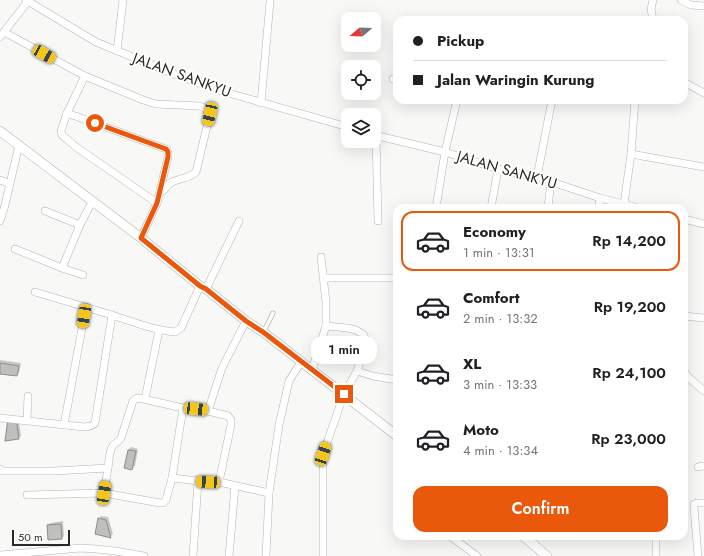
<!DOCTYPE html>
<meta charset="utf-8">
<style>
body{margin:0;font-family:Jost,sans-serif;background:#f6f6f6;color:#202124;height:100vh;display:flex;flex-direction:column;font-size:15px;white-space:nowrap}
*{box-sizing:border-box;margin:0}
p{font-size:13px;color:#757577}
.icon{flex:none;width:22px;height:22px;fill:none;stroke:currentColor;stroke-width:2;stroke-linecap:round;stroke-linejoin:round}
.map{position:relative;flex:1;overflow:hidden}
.drawer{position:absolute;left:393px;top:204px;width:295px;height:336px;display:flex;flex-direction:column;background:#fff;border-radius:12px;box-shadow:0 4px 16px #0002}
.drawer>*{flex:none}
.guide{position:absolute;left:393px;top:16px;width:295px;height:88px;border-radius:12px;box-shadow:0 4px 16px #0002;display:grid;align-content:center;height:88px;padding:0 20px;background:#fff}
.needle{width:26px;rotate:251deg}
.controls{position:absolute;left:341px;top:12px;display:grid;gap:8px}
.controls a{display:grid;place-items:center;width:40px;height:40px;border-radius:8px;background:#fff;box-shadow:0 4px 16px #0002;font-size:20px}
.scale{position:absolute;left:12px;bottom:10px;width:58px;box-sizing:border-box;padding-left:4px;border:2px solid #292928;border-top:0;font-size:11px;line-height:14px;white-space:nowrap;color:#292928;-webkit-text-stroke:3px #fffffe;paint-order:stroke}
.end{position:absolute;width:18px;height:18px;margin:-9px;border:5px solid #ea580c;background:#fff;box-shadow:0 0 0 2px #fff}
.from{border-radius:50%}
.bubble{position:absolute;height:28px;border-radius:12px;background:#fff;box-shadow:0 4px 16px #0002;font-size:13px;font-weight:600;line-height:28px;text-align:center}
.car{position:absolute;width:12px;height:24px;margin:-12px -6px;border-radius:5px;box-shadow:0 0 3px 1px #0007;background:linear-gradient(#f5c518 24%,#345 0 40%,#f5c518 0 76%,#345 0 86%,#f5c518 0)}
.guide b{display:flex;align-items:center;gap:14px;height:38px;font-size:15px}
.guide b+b{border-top:1px solid #e0e0e0}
.guide i{width:10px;height:10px;background:#202124}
ul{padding:7px 0 0;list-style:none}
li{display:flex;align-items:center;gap:12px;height:60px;margin:0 8px 6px;padding:0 12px;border:2px solid transparent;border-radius:12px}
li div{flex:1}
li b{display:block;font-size:15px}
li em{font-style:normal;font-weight:600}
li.on{border-color:#ea580c}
li>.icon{width:36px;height:36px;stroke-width:1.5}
.action{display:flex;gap:8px;margin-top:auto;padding:8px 20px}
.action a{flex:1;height:46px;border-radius:12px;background:#ea580c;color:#fff;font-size:16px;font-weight:600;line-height:46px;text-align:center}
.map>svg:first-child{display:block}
</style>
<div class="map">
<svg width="704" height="556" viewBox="0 0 704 556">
<rect width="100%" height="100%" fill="#f8f9f6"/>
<g fill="#0003">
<path d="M0,360L21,363L19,373L17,375L0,373Z"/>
<path d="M11,417L19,422L21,436L18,438Z"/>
<path d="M131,447L138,449L135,466L132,469L125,467L128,450Z"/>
<path d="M101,516L108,517L113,534L111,536L96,534L99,518Z"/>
<path d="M63,521L64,536L62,538L48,525L50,523Z"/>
</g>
<g fill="#bfc0bd" stroke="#8d8d8a">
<path d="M0,363L19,366L17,376L0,374Z"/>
<path d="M8,418L17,424L19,439L5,441Z"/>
<path d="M128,450L136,451L132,470L124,468Z"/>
<path d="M98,518L106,520L111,538L95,534Z"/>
<path d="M61,524L62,539L48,540L47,525Z"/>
</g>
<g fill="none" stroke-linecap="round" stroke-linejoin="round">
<defs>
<path id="service" d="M264,331L273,313"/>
<g id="minor">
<path d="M26,0L96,42L174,74L218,90L348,127"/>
<path d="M653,0L651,9L653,20"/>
<path d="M681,0L691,5L704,6"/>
<path d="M4,32L28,1"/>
<path d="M0,37L4,32L85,76L143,100L156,104L200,106C204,108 208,109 210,114L196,172C189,179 177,178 169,184C165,188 165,191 160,192"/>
<path d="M117,51L123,0"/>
<path d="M85,76L67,113L61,131L62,135L76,147L157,203"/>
<path d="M393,79L397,80"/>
<path d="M684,82L704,93"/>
<path d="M261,103L270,2"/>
<path d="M67,113L166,149L168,152V157L157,203L141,238"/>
<path d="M374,135L445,152L498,169L537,177L600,198L639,208"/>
<path d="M376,135L378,221"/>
<path d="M631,154L635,100"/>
<path d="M537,177L552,100"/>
<path d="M0,180L10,184"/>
<path d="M624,204L631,154L704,167"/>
<path d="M436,208L445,152L457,100"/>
<path d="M491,208L498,169"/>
<path d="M548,208L551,181"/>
<path d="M599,208L600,198"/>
<path d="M45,211L80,225"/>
<path d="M684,219L704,224"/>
<path d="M0,221L4,209L19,145"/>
<path d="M15,249L62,268L80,225L92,202"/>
<path d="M62,268L83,275"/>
<path d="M324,278H397"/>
<path d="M206,289L239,221"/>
<path d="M35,292C61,300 86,307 112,315C133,322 153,330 175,332L181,328L200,286"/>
<path d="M684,316L704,318"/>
<path d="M312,370L326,326V302L321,257"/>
<path d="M357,371L373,376L397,380"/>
<path d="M684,371L689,378L704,391"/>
<path d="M145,399L159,330"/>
<path d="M183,408L208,411L228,416L231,420V425L219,482"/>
<path d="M208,411L222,368L246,321"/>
<path d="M0,418L84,427C89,426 92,427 95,423L112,315"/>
<path d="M27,420L28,396"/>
<path d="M64,425L86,307"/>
<path d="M698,467L704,466"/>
<path d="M108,468C109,462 109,453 112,447C113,444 118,443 121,438L133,401L135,399L139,398L183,408L172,478"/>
<path d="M0,469L2,471H54L108,468L104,493L160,503H163L166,500L172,478L198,481L219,482L269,493L279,425L289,381L301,362"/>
<path d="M27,495L104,493"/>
<path d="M450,536L477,556"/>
<path d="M656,536V556"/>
<path d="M0,555L81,548L96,549L115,551L144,556"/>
<path d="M193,556L198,481"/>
<path d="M229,556L235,486"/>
<path d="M266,556L269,493"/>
<path d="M323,556V454L344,394L357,371L362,356L365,338L363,334L356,330L347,328L326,326"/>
<path d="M698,556L694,507V504L697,503H704"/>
</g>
<g id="tertiary">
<path d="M0,131L141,238L200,286L206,289L246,321L263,332L397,436"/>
<path d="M523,536L547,556"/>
</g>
</defs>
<use href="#service" stroke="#b4b4b1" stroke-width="5"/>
<use href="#minor" stroke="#b4b4b1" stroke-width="8"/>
<use href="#tertiary" stroke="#b4b4b1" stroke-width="10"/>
<use href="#service" stroke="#fff" stroke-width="3.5"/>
<use href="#minor" stroke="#fff" stroke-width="7"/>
<use href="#tertiary" stroke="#fff" stroke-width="9"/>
</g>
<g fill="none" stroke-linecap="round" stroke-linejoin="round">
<path stroke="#ea580c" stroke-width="5" d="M95,123L166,149L168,152V157L157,203L141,238L200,286L206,289L246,321L263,332L344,394"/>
</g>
<g text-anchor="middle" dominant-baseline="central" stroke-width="4" stroke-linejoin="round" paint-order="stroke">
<g font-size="15" fill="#292928" stroke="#fffffe">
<text transform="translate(182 75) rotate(20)">JALAN SANKYU</text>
<text transform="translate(507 170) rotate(16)">JALAN SANKYU</text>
</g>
</g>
</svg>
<div class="controls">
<a><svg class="needle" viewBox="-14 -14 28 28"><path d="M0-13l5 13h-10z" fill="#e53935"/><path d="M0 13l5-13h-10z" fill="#757577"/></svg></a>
<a><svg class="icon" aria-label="locate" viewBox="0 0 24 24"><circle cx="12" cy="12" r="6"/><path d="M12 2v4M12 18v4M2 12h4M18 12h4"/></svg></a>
<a><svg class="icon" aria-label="layers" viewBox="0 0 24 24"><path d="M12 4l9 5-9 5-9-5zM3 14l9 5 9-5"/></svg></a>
</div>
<div class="scale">50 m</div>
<i class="end from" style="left:95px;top:123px"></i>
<i class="end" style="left:344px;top:394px"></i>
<div class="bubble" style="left:311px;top:336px;width:66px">1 min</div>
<i class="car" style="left:44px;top:54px;rotate:119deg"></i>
<i class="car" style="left:210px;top:114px;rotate:193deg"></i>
<i class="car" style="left:84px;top:316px;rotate:189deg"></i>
<i class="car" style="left:196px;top:409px;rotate:96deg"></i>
<i class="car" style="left:323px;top:454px;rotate:18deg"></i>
<i class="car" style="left:208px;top:482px;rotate:273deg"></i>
<i class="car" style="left:104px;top:493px;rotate:9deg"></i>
<div class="guide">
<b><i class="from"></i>Pickup</b>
<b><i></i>Jalan Waringin Kurung</b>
</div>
<section class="drawer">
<ul>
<li class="on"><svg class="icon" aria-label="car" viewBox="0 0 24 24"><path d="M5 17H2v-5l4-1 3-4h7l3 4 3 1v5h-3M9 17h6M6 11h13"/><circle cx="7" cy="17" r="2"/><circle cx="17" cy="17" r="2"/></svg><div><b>Economy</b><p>1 min · 13:31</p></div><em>Rp 14,200</em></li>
<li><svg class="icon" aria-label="car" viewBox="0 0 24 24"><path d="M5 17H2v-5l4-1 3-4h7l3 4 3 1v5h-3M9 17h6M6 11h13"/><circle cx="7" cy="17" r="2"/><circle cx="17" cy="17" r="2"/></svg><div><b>Comfort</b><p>2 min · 13:32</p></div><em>Rp 19,200</em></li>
<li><svg class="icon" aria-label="car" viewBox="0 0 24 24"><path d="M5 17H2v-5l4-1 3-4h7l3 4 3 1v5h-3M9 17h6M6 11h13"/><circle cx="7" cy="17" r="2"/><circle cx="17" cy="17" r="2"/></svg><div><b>XL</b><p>3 min · 13:33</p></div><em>Rp 24,100</em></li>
<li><svg class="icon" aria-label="car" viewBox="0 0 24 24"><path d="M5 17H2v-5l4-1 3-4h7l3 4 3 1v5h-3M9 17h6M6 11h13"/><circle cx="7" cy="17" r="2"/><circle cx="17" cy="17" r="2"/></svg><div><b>Moto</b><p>4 min · 13:34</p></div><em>Rp 23,000</em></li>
</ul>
<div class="action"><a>Confirm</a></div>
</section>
</div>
